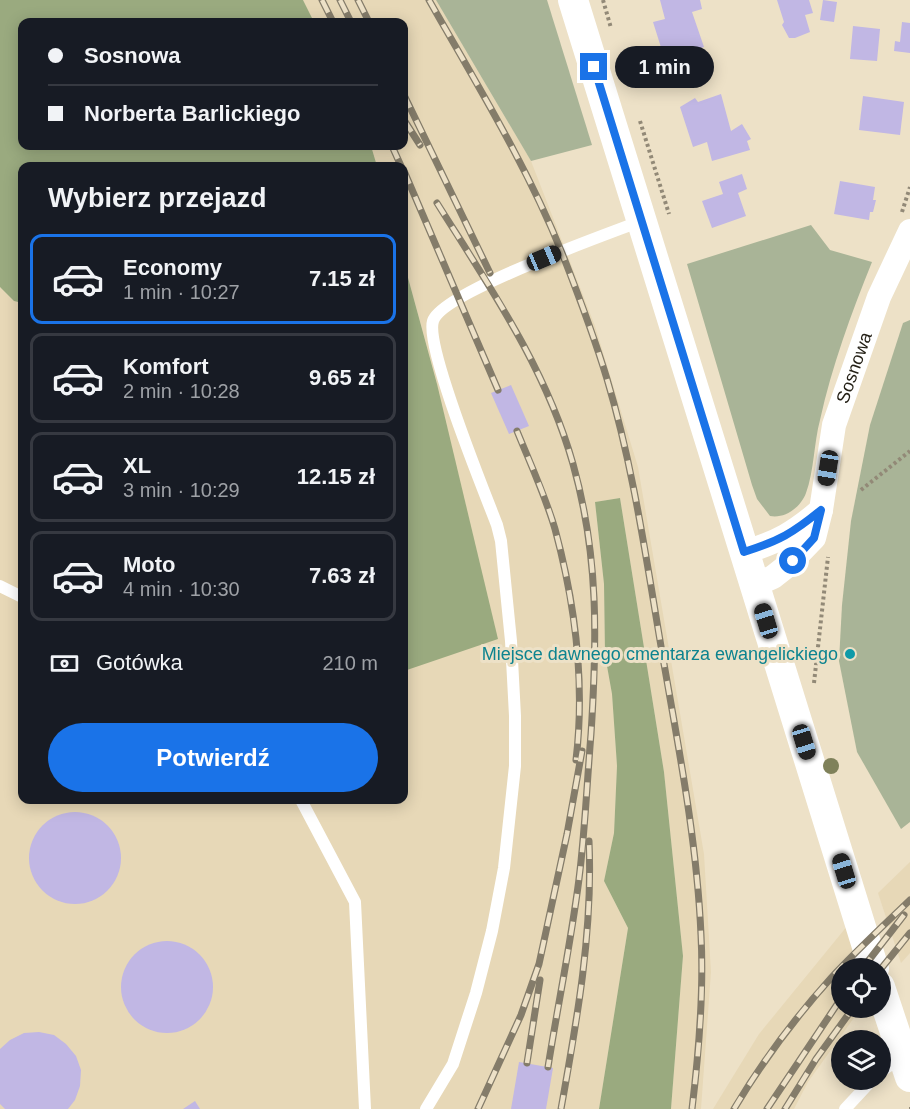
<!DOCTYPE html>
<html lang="pl">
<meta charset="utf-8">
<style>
body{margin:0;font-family:Arial,sans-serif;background:#242831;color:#f1f3f6;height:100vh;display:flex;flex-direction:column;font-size:22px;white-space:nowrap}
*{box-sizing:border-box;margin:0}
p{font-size:20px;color:#9ea1a6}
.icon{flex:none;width:33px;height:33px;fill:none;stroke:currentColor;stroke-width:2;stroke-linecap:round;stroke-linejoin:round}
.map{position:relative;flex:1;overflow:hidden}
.details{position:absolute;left:18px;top:162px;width:390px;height:642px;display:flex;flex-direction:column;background:#171b24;border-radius:12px;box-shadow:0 3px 15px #0003}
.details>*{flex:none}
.hud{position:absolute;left:18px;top:18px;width:390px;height:132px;border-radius:12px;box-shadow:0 3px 15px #0003;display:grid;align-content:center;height:132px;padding:0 30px;background:#171b24}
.controls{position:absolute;left:831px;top:958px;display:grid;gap:12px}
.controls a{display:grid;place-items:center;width:60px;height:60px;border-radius:50%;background:#171b24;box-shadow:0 3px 15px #0003;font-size:30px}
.end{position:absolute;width:27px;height:27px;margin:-14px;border:8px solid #1a73e8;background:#fff;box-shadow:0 0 0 3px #fff}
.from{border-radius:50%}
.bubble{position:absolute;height:42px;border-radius:21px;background:#171b24;box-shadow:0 3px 15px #0003;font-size:20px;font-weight:700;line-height:42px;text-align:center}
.car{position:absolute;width:18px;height:36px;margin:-18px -9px;border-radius:8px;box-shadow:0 0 4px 2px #0007;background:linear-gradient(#222 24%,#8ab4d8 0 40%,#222 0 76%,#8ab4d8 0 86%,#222 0)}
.hud b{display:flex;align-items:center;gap:21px;height:57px;font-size:22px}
.hud b+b{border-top:2px solid #363941}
.hud i{width:15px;height:15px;background:#f1f3f6}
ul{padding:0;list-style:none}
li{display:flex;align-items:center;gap:18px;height:90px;margin:0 12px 9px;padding:0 18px;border:3px solid #363941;border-radius:12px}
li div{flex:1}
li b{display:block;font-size:22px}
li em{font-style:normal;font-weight:700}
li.selected{border-color:#1a73e8}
li>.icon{width:54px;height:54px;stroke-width:1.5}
h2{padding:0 30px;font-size:27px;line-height:72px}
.pay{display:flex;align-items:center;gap:15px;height:66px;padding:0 30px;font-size:22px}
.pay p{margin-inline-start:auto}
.button{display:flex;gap:12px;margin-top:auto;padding:12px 30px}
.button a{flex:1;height:69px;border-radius:36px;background:#1a73e8;color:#fff;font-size:24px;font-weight:700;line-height:69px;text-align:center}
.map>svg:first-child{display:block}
</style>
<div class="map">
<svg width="910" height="1109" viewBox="0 0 910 1109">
<rect width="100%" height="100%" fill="#ede1c7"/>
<g fill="#e7d8b7">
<path d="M303,0H436L531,161L595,326L638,467L704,854L711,972L701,1109H671L683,956L664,772L620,498L595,502L604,584L605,655L612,694L617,766L614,833L604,881L628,928L599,1109H0V287L14,301L22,303V800H404V397L437,384L404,263V166H377L371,146H404V22H314Z"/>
<path d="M910,862V953L901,963L878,893Z"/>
<path d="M857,914L875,969H842V1008H861L808,1082L794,1109H713L759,1034Z"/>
</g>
<g fill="#a9b497">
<path d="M436,0H547L592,145L531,161Z"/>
<path d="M811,225L830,250L872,262C851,314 832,366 820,420C814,442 814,472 806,493C801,507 785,519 770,516L757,499L752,485L687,264Z"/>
<path d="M910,320V822L901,829L857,752L839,661L842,605L851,521L870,425L903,323Z"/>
</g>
<g fill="#9aaa7f">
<path d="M0,0H303L314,22H22V146H371L377,166H22V303L14,301L0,287Z"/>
<path d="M404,263L437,384L498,639L404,671Z"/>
<path d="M620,498L664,772L683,956L671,1109H599L628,928L604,881L614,833L617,766L612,694L605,655L604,584L595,502Z"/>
</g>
<g fill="#c1b7e4">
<path d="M660,0H700L702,9L692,12L704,47L665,60L653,22L665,19Z"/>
<path d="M777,0H809L813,13L805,15L810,32L795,38H789L782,25L784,22Z"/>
<path d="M823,0L837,2L834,22L820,20Z"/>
<path d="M902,22L910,23V53L894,51L895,41L900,42Z"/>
<path d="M853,26L880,29L877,61L850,59Z"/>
<path d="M721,94L731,131L742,124L751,139L747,141L750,150L712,161L707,142L693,147L680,107L695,98L698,102Z"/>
<path d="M863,96L904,102L900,135L859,130Z"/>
<path d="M742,174L747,189L738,193L746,216L712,228L702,201L723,194L719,182Z"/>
<path d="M840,181L875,187L873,200H876L873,212H870L869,220L834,214Z"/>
<path d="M511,385L529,426L509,434L491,393Z"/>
<circle cx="75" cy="858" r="46"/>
<circle cx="167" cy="987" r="46"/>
<path d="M39,1032L54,1035L66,1044L76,1056L81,1070L80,1086L75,1100L68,1109H5L0,1104V1049L10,1040L24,1033Z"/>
<path d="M519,1062L553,1068L546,1109H511Z"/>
<path d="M195,1101L200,1109H183Z"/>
</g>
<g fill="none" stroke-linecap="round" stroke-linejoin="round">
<g stroke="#928977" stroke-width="4" stroke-dasharray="3 3" stroke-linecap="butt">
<path d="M603,0L611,28"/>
<path d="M640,121L669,214"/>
<path d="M902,212L910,187"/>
<path d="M861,490L910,451"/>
<path d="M814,683L828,557"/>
<path d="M909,1109H910"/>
</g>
<g stroke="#fff" stroke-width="12">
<path d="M0,586L22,597"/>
<path d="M301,800L355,902L365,1109"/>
<path d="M880,1072L893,1063L903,1060"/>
<path d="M426,1109L453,1064L476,993L492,931L504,868L515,766V716L511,641L501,541L497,525C484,491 425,347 433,321C442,292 608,234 641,221"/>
<path d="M845,1109L872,1080"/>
</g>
<g stroke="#fff" stroke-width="24">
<path d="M745,552C778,542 794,533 821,510"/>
<path id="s1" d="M755,585L773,577L787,566L814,538L821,510L834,425L879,297L910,231"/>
</g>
<g stroke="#fff" stroke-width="30">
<path d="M573,0L874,969"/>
<path d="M880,987L910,1077"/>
</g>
<defs>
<g id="rail">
<path d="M322,0L333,22"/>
<path d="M340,0L351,22"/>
<path d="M358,0L369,22"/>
<path d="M429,0C476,83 526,164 562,253C578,294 594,336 607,379C634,469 647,565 663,658C679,750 697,842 701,935C704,993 699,1051 692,1109"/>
<path d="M404,95L490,273"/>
<path d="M404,120L420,145"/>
<path d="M392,146L401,166"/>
<path d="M404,171L498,390"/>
<path d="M437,203C489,286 546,368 573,464C599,556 597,640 591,734C587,782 585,831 579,879C571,942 558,1004 548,1067"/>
<path d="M517,431C530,463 545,495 555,529C575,603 585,684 576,760"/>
<path d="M862,969L904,915"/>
<path d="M880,970L910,933"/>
<path d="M527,1063L540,980"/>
<path d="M478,1109L521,1015L539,964L567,834L582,751"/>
<path d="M561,1109C577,1020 593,932 589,841"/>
<path d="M734,1109C762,1062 794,1019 831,978C856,951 883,926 910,900"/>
<path d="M767,1109L842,997"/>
<path d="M785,1109L816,1059L853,1008"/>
</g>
</defs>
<use href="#rail" stroke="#847c6a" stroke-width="7"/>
<use href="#rail" stroke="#ede1c7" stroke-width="4.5" stroke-dasharray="14" stroke-linecap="butt"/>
</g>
<circle fill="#7f815a" cx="831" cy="766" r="8"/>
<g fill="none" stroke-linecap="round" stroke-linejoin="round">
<path stroke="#1a73e8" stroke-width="8" d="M594,67L744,552C779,541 793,533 821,510L814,538L793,561"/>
</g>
<circle fill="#0f9aa8" stroke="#ede1c7" stroke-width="2" cx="850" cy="654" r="6"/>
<g text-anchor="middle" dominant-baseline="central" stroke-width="6" stroke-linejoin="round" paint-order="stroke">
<g font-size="18" fill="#252117" stroke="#ede1c7">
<text stroke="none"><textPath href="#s1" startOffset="252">Sosnowa</textPath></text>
</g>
<g font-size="18" fill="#0d838f" stroke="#ede1c7" text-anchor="end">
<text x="838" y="654">Miejsce dawnego cmentarza ewangelickiego</text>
</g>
</g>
</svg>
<div class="controls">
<a><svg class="icon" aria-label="locate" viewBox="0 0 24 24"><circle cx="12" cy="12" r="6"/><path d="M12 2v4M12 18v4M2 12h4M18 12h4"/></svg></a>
<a><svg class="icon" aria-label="layers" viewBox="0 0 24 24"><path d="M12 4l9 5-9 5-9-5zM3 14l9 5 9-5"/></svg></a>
</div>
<i class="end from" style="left:793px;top:561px"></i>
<i class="end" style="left:594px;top:67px"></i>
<div class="bubble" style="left:615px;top:46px;width:99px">1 min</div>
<i class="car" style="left:544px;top:258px;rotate:67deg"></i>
<i class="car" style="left:828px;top:468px;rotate:189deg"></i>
<i class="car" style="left:766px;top:621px;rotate:343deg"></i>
<i class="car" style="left:804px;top:742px;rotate:163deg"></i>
<i class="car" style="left:844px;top:871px;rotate:343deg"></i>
<div class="hud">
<b><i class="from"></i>Sosnowa</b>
<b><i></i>Norberta Barlickiego</b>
</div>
<section class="details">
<h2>Wybierz przejazd</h2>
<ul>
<li class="selected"><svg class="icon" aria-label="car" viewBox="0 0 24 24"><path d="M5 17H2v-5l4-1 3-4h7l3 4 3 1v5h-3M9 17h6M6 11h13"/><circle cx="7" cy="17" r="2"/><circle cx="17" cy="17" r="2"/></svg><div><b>Economy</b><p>1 min · 10:27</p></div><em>7.15 zł</em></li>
<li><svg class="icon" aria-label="car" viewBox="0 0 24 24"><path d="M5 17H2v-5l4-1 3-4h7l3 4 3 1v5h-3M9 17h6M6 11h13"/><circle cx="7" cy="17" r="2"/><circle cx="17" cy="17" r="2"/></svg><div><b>Komfort</b><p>2 min · 10:28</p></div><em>9.65 zł</em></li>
<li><svg class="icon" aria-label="car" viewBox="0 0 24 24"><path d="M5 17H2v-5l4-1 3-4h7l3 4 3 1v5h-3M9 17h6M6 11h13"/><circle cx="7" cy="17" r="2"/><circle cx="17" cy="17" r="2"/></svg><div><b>XL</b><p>3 min · 10:29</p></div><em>12.15 zł</em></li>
<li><svg class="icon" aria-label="car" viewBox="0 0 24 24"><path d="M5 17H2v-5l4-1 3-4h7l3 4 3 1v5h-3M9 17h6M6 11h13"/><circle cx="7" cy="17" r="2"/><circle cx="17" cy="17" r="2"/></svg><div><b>Moto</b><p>4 min · 10:30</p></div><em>7.63 zł</em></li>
</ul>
<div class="pay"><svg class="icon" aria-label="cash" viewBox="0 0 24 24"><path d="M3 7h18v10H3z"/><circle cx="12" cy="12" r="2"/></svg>Gotówka<p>210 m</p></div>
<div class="button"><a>Potwierdź</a></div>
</section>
</div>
